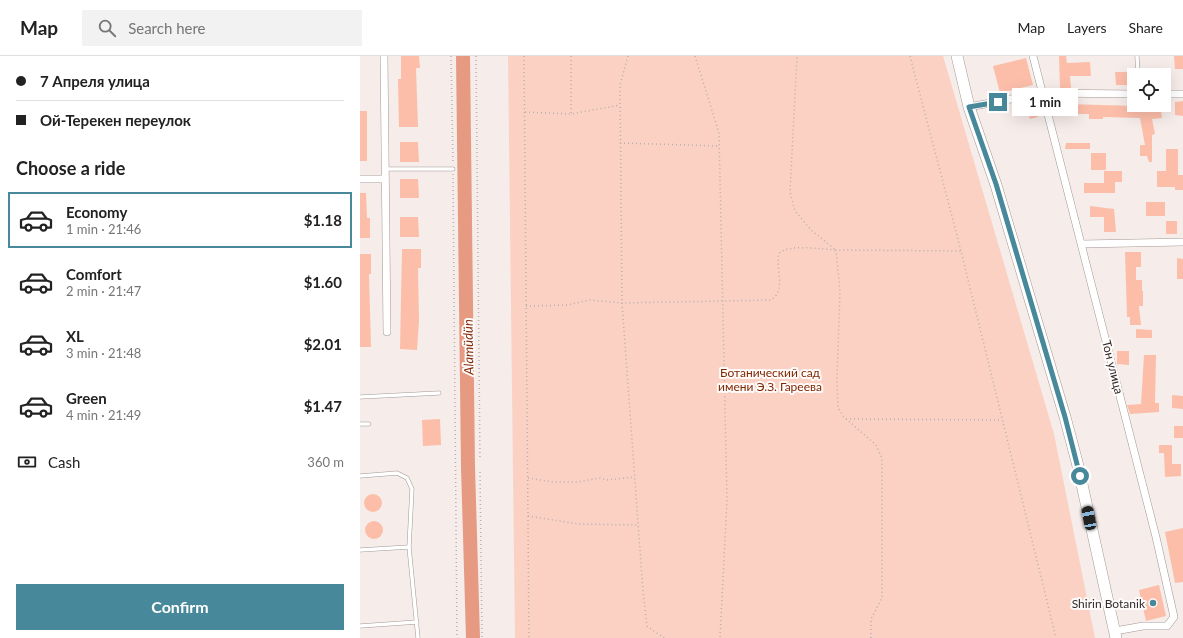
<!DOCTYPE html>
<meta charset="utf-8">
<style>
body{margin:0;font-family:Lato,sans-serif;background:#f2f2f2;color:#222;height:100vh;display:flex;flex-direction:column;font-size:15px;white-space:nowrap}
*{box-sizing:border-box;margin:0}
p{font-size:13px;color:#767676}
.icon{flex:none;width:22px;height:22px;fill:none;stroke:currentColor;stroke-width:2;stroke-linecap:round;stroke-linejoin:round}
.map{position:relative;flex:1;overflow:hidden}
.sheet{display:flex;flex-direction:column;background:#fff;width:360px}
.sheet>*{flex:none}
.banner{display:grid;align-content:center;height:88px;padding:0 16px;background:#fff}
.controls{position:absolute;left:767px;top:12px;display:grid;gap:8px}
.controls a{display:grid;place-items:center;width:44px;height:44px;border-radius:0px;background:#fff;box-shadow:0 4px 16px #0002;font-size:20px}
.end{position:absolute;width:18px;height:18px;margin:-9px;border:5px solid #47889b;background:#fff;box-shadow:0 0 0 2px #fff}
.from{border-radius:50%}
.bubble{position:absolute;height:28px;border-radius:0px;background:#fff;box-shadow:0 4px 16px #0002;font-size:13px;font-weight:700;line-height:28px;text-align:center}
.car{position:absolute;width:12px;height:24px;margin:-12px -6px;border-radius:5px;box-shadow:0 0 3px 1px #0007;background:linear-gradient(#222 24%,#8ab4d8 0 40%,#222 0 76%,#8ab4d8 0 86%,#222 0)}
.banner b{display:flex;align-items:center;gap:14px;height:38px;font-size:15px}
.banner b+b{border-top:1px solid #e0e0e0}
.banner i{width:10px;height:10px;background:#222}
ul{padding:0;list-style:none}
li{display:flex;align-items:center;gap:12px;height:56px;margin:0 8px 6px;padding:0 8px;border:2px solid transparent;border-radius:0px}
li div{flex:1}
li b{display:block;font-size:15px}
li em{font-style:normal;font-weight:700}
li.current{border-color:#47889b}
li>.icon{width:36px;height:36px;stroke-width:1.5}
h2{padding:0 16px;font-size:18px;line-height:48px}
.pay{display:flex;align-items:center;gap:10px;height:44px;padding:0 16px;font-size:15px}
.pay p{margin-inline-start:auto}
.action{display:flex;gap:8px;margin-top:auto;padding:8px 16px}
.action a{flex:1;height:46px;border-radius:0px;background:#47889b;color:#fff;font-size:16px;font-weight:700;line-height:46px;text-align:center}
header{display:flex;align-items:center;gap:24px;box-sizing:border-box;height:56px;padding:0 20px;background:#fff;border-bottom:1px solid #e0e0e0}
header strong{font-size:19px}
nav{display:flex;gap:22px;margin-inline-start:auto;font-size:14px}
.search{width:280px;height:36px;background:#f2f2f2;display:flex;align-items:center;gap:10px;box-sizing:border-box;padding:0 14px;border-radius:0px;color:#767676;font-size:15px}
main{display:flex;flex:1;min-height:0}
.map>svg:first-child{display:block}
</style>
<header>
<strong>Map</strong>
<div class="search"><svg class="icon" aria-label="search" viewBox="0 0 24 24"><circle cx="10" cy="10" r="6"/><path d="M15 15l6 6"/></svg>Search here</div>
<nav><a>Map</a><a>Layers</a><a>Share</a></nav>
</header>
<main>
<section class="sheet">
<div class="banner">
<b><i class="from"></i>7 Апреля улица</b>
<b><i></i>Ой-Терекен переулок</b>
</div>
<h2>Choose a ride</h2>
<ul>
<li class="current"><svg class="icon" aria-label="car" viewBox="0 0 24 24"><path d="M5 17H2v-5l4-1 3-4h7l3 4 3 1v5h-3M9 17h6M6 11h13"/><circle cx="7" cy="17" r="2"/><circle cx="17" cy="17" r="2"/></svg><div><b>Economy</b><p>1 min · 21:46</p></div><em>$1.18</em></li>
<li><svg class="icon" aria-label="car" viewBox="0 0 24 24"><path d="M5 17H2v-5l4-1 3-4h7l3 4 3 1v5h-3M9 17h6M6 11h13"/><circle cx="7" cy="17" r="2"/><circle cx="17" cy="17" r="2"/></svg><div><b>Comfort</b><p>2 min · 21:47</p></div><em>$1.60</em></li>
<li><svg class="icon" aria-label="car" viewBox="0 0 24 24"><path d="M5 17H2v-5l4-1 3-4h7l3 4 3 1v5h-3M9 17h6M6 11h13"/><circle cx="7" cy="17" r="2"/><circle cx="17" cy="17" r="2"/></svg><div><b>XL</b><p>3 min · 21:48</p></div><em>$2.01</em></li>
<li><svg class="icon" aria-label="car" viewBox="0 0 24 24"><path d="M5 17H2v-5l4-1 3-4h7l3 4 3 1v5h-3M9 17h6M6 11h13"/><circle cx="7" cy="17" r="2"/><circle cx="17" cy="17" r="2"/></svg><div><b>Green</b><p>4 min · 21:49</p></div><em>$1.47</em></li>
</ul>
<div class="pay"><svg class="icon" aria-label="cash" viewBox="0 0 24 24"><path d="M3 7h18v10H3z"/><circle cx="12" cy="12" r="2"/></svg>Cash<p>360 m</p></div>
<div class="action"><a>Confirm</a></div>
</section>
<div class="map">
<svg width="823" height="582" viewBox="0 0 823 582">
<rect width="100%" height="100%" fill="#f6ece9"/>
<path fill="#fbd1c3" d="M148,0H583L694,378L735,582H155Z"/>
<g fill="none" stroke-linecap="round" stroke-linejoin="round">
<path stroke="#e59a81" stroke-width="14" d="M103,0L108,411L113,582"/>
</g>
<g fill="#fcbea9">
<path d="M41,0H59L60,12H56L58,71H39L38,23H41Z"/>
<path d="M699,0H706L707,7L730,6L731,20H710L711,32H700Z"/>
<path d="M814,0H823V13H815Z"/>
<path d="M666,2L673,29L640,37L633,10Z"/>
<path d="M755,16H769V29H756Z"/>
<path d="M823,45V60L815,59V46Z"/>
<path d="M705,48L777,50V56L801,55L802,62L792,63L795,78L792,79V106H789L787,100H780V89H785L780,62L743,61V63H729V58H705Z"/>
<path d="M675,50L678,61L670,63L667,53Z"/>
<rect x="0" y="55" width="7" height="50"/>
<path d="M40,86H58L59,106H40Z"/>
<path d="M706,87H730V93H705Z"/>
<path d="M806,93H818V119H823V134H815V131H797V115H806Z"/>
<rect x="731" y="97" width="15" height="17"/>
<path d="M744,115H762V126H755V137H724V127H744Z"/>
<path d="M40,123H58L59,142H40Z"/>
<path d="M0,137H6L7,162H10V182H0Z"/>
<rect x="786" y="146" width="19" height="14"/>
<path d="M730,150L754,153L756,176H744V161H730Z"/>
<path d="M40,161H58L59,181H40Z"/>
<rect x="806" y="165" width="11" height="13"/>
<path d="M42,193H61V212H58L59,265L57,294L40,293Z"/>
<path d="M765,196H781V211H776V224H782V235H783V250H779L781,269H770V261H767Z"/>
<path d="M0,198H11V218H9L11,291H0Z"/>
<path d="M817,202L823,203V223H817Z"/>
<path d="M776,273L792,274V282H776Z"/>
<path d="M757,295H769V309L757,308Z"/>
<path d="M784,299H796L795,347H799V356L770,358L767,349L781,348Z"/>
<path d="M812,339L823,340V353L812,352Z"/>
<path d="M80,363L81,389L63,390L62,364Z"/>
<rect x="814" y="370" width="9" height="12"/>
<path d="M799,389H812V408H821V420L805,421L804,397H799Z"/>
<circle cx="13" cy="447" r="9"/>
<circle cx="14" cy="474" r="9"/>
<path d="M823,472V526L815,527L805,476Z"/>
<path d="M799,529L806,560L786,565L779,534Z"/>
</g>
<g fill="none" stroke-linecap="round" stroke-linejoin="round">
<defs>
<g id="lane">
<path d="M777,0L778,19"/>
<path d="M25,113H93"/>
<path d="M0,341L79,337"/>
<path d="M0,368H9"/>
<path d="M0,420L37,417L47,422L52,433L49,491L58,582"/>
<path d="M0,494L49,491"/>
<path d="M0,570L57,566"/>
</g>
<g id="street">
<path d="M24,0L27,276"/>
<path d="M673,0L796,481L814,561L807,570H783L755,575"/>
<path d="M804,38H823"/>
<path d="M609,51L682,37L774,38"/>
<path d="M0,123H25"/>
<path d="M722,188L823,186"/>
</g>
<path id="primary" d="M597,0L609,51L636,129L705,361L717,406L756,582"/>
</defs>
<use href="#lane" stroke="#a19996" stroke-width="4.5"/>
<use href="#street" stroke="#a19996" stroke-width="8"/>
<use href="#primary" stroke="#a19996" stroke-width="12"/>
<g stroke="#b7afad" stroke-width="1.5" stroke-dasharray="1 3" stroke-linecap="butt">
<path d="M91,0L93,108"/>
<path d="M116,0L120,404"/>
<path d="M164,0L169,582"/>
<path d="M211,0V58"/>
<path d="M268,0L260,29L262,247L283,535L287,570L304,582"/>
<path d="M335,0L359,77L367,444L360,582"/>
<path d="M550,0L601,195L696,582"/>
<path d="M165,56L211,58L260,49"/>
<path d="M260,87L359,90"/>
<path d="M93,118L97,582"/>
<path d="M166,250L207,249L230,244L262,247L411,244C427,234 415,213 419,197C430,188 461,193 476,194L451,174L435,155L430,136L437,0"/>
<path d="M486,363L642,364"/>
<path d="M120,416L122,582"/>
<path d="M168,422L193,426H217L240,422L246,424L275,421"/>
<path d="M168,460L218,468L277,469"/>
<path d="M511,582V563L522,542V402L516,389L483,360L478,352L477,323L480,235L476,194L601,195"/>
</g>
<use href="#lane" stroke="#fff" stroke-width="3.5"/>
<use href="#street" stroke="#fff" stroke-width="7"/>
<use href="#primary" stroke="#fff" stroke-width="11"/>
</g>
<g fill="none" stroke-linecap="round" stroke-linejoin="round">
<path stroke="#47889b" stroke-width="5" d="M638,46L609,51L636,128L705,361L720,420"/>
</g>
<circle fill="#47889b" stroke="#fffbfa" stroke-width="1.5" cx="793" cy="547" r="4"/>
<g text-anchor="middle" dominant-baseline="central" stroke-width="4" stroke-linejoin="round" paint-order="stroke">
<g font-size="12" fill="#302c2b" stroke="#fffbfa">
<text transform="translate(753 311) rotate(76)">Тон улица</text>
</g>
<g font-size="12" fill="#7e2702" stroke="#fffbfa">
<text x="410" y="316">Ботанический сад<tspan x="410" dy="14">имени Э.З. Гареева</tspan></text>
</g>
<g font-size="12" fill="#302c2b" stroke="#fffbfa" text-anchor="end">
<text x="785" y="547">Shirin Botanik</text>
</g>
<g font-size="13" font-style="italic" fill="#842d0a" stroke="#fffbfa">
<text transform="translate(108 291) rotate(-91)">Alamüdün</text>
</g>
</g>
</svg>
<div class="controls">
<a><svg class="icon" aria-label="locate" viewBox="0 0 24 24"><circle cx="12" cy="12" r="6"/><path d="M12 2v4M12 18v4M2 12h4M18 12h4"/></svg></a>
</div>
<i class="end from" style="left:720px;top:420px"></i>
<i class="end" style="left:638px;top:46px"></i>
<div class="bubble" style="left:652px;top:32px;width:66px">1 min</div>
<i class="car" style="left:729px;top:462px;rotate:349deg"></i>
</div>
</main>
